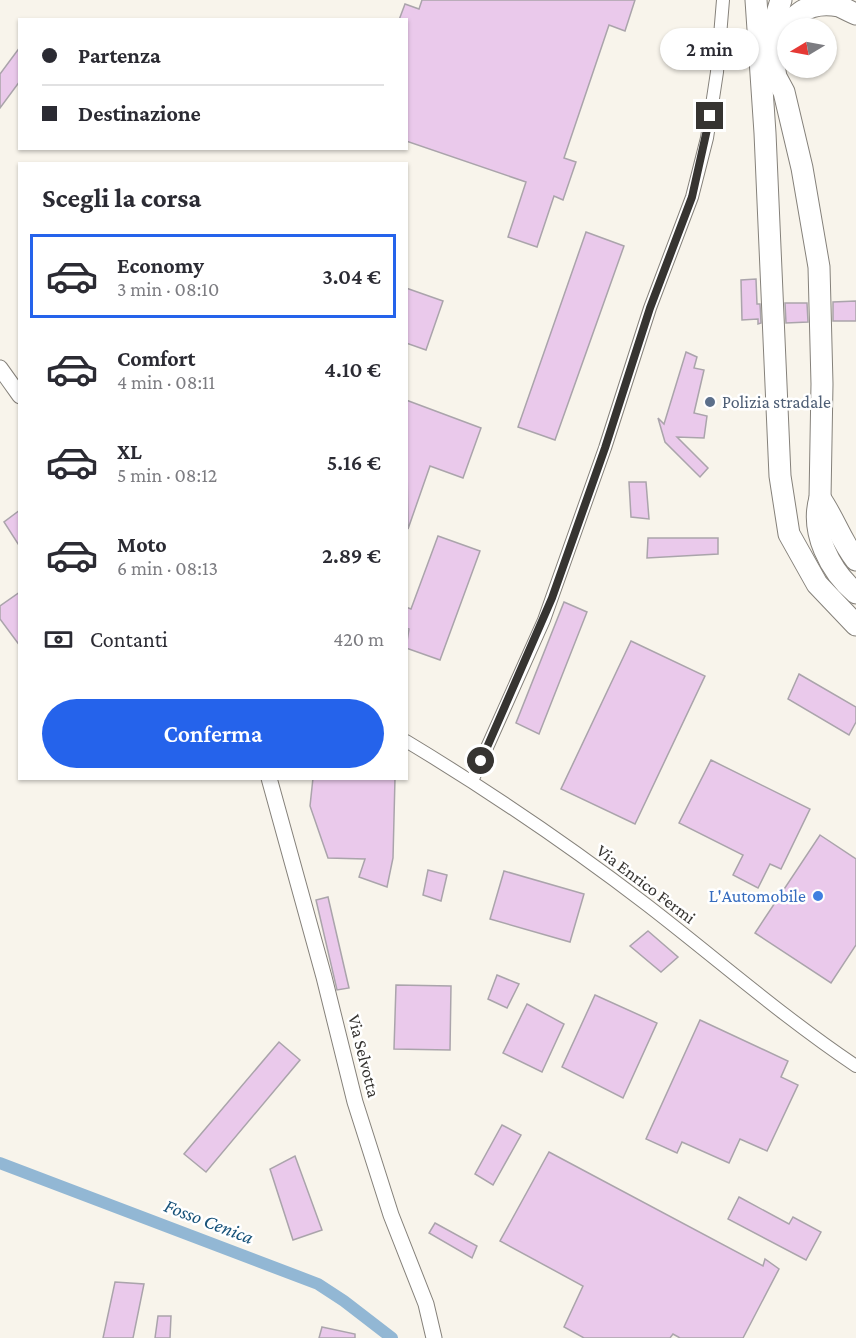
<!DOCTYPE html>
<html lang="it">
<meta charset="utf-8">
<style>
body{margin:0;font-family:"Crimson Pro",serif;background:#f7f7f7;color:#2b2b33;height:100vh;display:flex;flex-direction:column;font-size:22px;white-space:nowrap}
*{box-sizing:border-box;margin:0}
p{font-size:20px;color:#7c7c81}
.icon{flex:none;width:33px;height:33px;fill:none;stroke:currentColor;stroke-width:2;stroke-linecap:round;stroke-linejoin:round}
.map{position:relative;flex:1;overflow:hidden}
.drawer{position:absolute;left:18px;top:162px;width:390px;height:618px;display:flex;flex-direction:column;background:#fff;border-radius:0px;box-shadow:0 2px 4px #0004}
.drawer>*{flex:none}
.banner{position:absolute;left:18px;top:18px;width:390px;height:132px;border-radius:0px;box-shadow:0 2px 4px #0004;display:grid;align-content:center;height:132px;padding:0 24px;background:#fff}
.needle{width:39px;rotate:260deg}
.fabs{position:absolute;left:777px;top:18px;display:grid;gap:12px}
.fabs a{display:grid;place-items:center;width:60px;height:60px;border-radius:50%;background:#fff;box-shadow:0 2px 4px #0004;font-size:30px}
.end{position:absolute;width:27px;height:27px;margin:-14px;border:8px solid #363431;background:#fff;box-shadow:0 0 0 3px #fff}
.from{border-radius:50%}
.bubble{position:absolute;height:42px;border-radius:21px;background:#fff;box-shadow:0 2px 4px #0004;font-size:20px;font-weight:600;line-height:42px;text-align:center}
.banner b{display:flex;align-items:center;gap:21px;height:57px;font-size:22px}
.banner b+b{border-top:2px solid #e1e1e2}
.banner i{width:15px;height:15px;background:#2b2b33}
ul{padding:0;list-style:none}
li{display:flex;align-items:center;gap:18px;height:84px;margin:0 12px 9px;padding:0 12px;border:3px solid transparent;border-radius:0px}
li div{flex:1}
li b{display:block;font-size:22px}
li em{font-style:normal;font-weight:600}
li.current{border-color:#2563eb}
li>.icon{width:54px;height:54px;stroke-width:1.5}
h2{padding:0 24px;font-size:27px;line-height:72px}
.pay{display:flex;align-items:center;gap:15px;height:66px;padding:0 24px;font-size:22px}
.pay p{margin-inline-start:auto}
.action{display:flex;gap:12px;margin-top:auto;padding:12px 24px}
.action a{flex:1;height:69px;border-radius:36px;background:#2563eb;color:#fff;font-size:24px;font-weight:600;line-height:69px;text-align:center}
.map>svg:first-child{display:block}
</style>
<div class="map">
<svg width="856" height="1338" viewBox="0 0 856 1338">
<rect width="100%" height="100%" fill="#f8f4eb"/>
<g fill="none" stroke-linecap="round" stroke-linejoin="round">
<path stroke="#92b7d4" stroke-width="12" d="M0,1163L318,1284L344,1301L392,1338"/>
</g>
<g fill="#eac9eb" stroke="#aaa4ab" stroke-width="1.5">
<path d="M422,0H635L625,31L609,25L564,158L576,162L563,200L554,196L537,247L508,237L526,182L406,141V20H399L405,4L419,9Z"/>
<path d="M20,47V81L0,108V74Z"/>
<path d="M586,232L624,246L555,440L518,427Z"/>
<path d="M756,279L757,304H760L761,323L758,324V319L742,320L741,280Z"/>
<path d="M406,288L443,301L426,350L406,343Z"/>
<path d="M856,301V321H833V302Z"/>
<path d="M785,303H807L808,322L786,323Z"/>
<path d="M686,352L697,357L694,368L704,370L694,413L707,416L704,438L677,437L708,468L700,477L665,442L658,418L664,424Z"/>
<path d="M406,400L481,428L463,478L430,466L408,529Z"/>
<path d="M629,482H646L649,519L631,517Z"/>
<path d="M20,510V547L4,522Z"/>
<path d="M438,536L480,551L440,660L406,648L409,629L406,628V607L411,609Z"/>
<path d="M648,538H718V554L647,558Z"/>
<path d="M20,592V646L0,619V606Z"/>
<path d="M564,602L587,612L539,734L516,723Z"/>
<path d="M631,641L705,676L635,824L561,789Z"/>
<path d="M799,674L856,707V722L849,735L788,699Z"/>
<path d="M711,760L810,809L781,869L770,864L758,888L733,875L743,855L679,823Z"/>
<path d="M313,778H395L393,858L387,887L359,877L365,859L328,858L310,806Z"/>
<path d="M820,835L856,859V945L831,983L755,933Z"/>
<path d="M428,870L447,875L441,901L423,895Z"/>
<path d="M504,871L584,894L570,942L490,919Z"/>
<path d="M328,897L349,988L337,990L316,900Z"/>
<path d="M648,931L678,957L661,972L630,946Z"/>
<path d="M497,975L519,984L507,1008L488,999Z"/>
<path d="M396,985L451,986L450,1050L394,1049Z"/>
<path d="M595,995L657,1023L623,1098L562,1067Z"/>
<path d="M527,1004L564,1024L542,1072L503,1053Z"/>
<path d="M700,1020L788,1061L781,1077L798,1085L767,1151L740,1139L729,1163L682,1142L677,1153L646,1139Z"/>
<path d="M279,1042L300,1060L206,1172L184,1154Z"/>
<path d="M502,1125L521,1135L493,1185L475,1174Z"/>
<path d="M549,1152L763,1266L765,1259L779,1269L743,1338H680L673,1334L670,1338H584L564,1327L583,1286L500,1241Z"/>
<path d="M295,1156L322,1230L293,1240L270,1169Z"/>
<path d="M739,1197L789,1224L793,1217L821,1232L806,1260L728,1219Z"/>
<path d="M435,1223L477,1246L472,1258L429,1233Z"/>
<path d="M115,1282L144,1284L133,1338H103Z"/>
<path d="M158,1316H171L170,1338H155Z"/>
<path d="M322,1327L355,1334V1338H319Z"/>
</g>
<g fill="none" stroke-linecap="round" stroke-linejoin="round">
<defs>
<g id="minor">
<path d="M406,741C489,791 570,846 647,905C717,959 783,1017 856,1066"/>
<path d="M472,781L544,620L605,448L650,308L692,197L707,138L717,72L723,0"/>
</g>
<g id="tertiary">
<path d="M0,368L20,396"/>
<path d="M269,778L324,977L355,1102L391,1215L426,1304L434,1338"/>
</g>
<g id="motorway">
<path d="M756,0L765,133L780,476L789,534L817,584L856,625"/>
<path d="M781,0L774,23L773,59L776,77L784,92L802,168L819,267L822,384L820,498C810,532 830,571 856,593"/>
<path d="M785,47C782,16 810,0 839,6C844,8 850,12 856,14"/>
<path d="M820,498C834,518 841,541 856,560"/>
</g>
</defs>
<use href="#minor" stroke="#85817a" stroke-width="14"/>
<use href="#tertiary" stroke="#85817a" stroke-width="17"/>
<use href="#motorway" stroke="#85817a" stroke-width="23"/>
<use href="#minor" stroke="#fff" stroke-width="12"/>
<use href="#tertiary" stroke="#fff" stroke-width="15"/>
<use href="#motorway" stroke="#fff" stroke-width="21"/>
</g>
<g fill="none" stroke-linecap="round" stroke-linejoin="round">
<path stroke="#363431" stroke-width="8" d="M481,761L552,598L605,448L650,308L692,197L710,116"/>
</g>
<circle fill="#5c6f8a" stroke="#fff" stroke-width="2" cx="710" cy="402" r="6"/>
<circle fill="#3f7fe0" stroke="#fff" stroke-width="2" cx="818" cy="896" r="6"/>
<g text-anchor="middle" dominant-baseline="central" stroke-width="5" stroke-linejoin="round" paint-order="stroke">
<g font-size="18" fill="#4e5e75" stroke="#fff" text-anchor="start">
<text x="722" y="402">Polizia stradale</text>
</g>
<g font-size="18" fill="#363431" stroke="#fff">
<text transform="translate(646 884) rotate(37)">Via Enrico Fermi</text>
<text transform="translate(364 1056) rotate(76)">Via Selvotta</text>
</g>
<g font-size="18" fill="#366cbe" stroke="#fff" text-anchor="end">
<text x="806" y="896">L'Automobile</text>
</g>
<g font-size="20" font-style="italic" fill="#175279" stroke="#fff">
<text transform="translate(209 1221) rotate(21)">Fosso Cenica</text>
</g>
</g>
</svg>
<div class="fabs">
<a><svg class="needle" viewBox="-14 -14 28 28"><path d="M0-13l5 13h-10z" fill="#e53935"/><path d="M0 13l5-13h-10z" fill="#7c7c81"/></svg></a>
</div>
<i class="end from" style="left:481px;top:761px"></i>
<i class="end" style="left:710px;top:116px"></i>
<div class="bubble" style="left:660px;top:28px;width:99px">2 min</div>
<div class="banner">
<b><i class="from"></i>Partenza</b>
<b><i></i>Destinazione</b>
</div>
<section class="drawer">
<h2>Scegli la corsa</h2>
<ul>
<li class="current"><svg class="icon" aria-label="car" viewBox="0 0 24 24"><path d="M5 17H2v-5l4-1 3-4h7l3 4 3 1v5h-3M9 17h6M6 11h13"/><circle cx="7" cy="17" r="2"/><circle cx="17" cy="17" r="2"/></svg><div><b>Economy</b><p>3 min · 08:10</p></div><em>3.04 €</em></li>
<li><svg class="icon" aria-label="car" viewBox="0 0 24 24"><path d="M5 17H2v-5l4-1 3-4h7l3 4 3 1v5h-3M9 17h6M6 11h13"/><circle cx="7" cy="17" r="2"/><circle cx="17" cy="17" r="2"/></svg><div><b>Comfort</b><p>4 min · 08:11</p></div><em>4.10 €</em></li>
<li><svg class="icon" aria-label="car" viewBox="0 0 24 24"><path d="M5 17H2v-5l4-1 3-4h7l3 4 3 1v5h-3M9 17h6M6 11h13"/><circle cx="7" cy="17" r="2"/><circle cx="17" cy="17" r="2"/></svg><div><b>XL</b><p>5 min · 08:12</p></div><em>5.16 €</em></li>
<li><svg class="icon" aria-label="car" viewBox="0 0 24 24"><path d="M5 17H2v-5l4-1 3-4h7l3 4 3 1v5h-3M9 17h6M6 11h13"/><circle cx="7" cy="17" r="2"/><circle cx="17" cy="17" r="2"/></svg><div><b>Moto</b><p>6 min · 08:13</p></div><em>2.89 €</em></li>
</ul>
<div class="pay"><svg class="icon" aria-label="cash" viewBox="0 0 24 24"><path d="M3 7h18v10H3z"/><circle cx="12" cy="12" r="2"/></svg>Contanti<p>420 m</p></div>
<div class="action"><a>Conferma</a></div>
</section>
</div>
